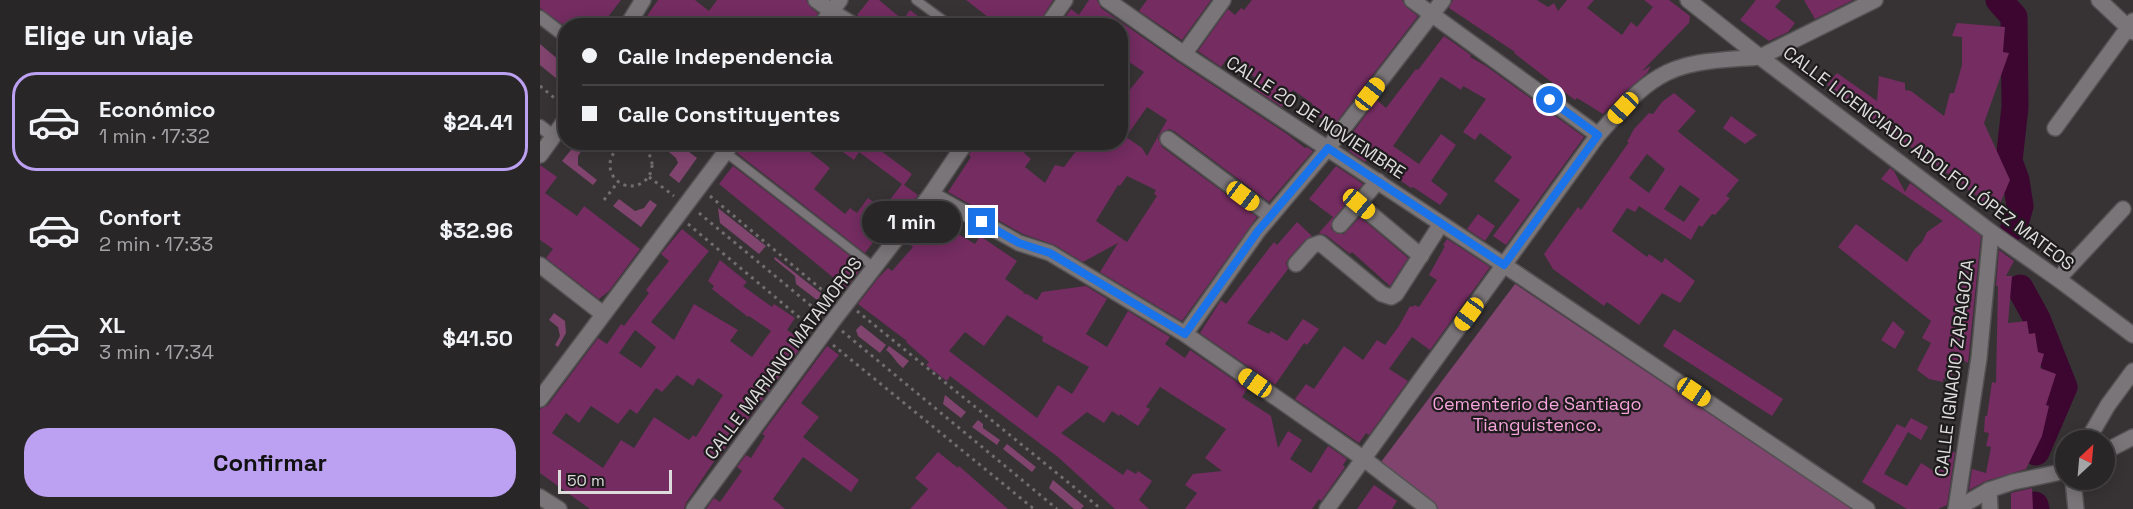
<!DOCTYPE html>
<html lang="es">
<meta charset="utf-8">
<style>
body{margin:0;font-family:"Space Grotesk",sans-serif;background:#312e30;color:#f1f3f6;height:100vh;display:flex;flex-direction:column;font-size:22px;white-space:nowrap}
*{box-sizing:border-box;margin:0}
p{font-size:20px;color:#a5a5a8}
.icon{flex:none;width:33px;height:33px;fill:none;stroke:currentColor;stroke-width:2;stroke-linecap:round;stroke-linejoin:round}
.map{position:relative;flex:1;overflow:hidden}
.side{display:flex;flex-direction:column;background:#292628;width:540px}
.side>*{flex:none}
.hud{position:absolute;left:18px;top:18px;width:570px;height:132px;border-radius:24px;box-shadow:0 3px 15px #0003,0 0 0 2px #454345;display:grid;align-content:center;height:132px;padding:0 24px;background:#292628}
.needle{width:39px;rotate:26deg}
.fabs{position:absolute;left:1515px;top:430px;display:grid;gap:12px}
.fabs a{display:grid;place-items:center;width:60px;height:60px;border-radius:50%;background:#292628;box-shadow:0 3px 15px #0003,0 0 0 2px #454345;font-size:30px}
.scale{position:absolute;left:18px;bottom:15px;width:114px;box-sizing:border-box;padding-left:6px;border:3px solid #dedbdd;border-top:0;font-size:16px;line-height:21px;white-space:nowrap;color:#dedbdd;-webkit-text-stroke:4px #1d1b1c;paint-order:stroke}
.end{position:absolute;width:27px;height:27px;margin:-14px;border:8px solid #1a73e8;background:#fff;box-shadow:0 0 0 3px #fff}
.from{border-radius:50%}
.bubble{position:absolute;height:42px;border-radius:21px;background:#292628;box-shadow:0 3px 15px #0003,0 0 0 2px #454345;font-size:20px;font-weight:700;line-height:42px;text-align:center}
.car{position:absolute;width:18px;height:36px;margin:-18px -9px;border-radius:8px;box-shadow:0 0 4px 2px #0007;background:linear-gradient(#f5c518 24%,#345 0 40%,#f5c518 0 76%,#345 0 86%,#f5c518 0)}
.hud b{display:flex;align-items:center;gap:21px;height:57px;font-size:22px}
.hud b+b{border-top:2px solid #454345}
.hud i{width:15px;height:15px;background:#f1f3f6}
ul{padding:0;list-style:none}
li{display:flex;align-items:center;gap:18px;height:99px;margin:0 12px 9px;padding:0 12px;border:3px solid transparent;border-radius:24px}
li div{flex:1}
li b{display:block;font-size:22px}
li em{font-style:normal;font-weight:700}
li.current{border-color:#bca0f2}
li>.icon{width:54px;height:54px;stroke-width:1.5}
h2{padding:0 24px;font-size:27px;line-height:72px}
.button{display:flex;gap:12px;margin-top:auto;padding:12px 24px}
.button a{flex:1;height:69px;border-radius:24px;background:#bca0f2;color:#111;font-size:24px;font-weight:700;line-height:69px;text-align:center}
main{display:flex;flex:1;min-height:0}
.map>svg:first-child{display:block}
</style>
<main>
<section class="side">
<h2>Elige un viaje</h2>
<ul>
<li class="current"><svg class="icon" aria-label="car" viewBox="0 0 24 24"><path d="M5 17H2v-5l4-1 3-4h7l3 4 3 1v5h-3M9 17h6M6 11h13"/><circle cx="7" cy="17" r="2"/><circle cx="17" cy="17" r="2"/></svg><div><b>Económico</b><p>1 min · 17:32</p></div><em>$24.41</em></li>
<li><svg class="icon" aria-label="car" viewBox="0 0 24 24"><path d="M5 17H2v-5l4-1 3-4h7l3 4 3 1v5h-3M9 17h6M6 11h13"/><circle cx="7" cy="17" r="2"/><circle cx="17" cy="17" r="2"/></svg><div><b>Confort</b><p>2 min · 17:33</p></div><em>$32.96</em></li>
<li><svg class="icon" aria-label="car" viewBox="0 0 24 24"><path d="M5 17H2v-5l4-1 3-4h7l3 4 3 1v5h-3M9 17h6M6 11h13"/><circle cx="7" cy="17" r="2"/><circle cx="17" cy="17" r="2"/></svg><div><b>XL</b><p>3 min · 17:34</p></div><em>$41.50</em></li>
</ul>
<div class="button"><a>Confirmar</a></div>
</section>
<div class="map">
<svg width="1593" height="509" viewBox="0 0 1593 509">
<rect width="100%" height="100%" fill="#373335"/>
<g fill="#81446f">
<path d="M0,44L25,65V69L17,79L0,65Z"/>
<path d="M117,142L137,143L157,158L139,183L129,175L138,163L136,158Z"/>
<path d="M35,145L42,150L38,156V165L57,180L53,185L22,161Z"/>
<path d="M79,199L95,211L104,208L110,200L117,205L101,227L73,206Z"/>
<path d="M178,208L226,246L219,254L180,223Z"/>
<path d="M235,257L282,294L277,300L256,284L255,276L234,259Z"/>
<path d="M975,284L1312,509H885L835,470Z"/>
<path d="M14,313L25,321L26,333L18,347L15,345L20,336L18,327L9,320Z"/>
<path d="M321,325L346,345L340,353L318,336L316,330Z"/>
<path d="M349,346L369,361L363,368C356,363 353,355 346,350Z"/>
<path d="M405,395L426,412L421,418L403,404Z"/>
<path d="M438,420L443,424V428L460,440L457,445L432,427Z"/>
<path d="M467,444L496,467L492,472L463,449Z"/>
<path d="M513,480L544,506L541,509H534L509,488Z"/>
</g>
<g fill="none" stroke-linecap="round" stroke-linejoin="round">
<g stroke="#3c0630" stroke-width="27">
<path d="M1459,0L1474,17L1475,107L1469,161L1476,180L1480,206L1474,227"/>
<path d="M1480,288L1497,319L1524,387L1496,452"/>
<path d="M1495,505L1496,509"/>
</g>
</g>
<g fill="#742c61" fill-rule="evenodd">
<path d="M0,0H81L61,26H25L0,8Z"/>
<path d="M118,0H155L169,11L177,0H266L270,7L278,13L270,26H100Z"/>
<path d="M329,0H339L363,20L370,10L391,26H331L317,15Z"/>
<path d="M426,0H513L497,26H442L448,17Z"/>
<path d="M549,0H557L561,8L638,62L747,134L765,148L767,147L773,151L729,202L634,131L629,129L621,133L618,138L622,147L717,217L642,321L560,272L578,243L543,262L515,245L483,234L408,192L431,157L429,155L436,142H488L482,151L491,159L485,167L505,183L515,165L524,167L543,142H580V102L604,72L580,56V26H519L531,9L539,15ZM607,107L627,120L607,156L602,148L586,137ZM587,176L616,190L614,194L617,196L587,242L556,221L578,185L580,186Z"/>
<path d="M607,0H671L642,40L599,11Z"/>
<path d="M712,0H862L866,7L878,16L791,129L785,125L787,122L769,110L773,104L753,90L742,107L714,89L719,81L689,56L681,67L658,51L688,9L695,15L701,8L704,10Z"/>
<path d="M913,0H997L1008,7L1014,3L1018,11L1027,0H1054L1047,8L1082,35L1091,22L1097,27L1113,7L1104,0H1129L1150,16L1149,23L1102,71L1111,66L1107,73L1088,89L1063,114L1037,98L1035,100L974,53L975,52L909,8Z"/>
<path d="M1216,0H1241L1235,7L1255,23L1248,32L1229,41L1200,20Z"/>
<path d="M1264,0H1313L1275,19Z"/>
<path d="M1417,23L1465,27L1463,52L1469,53L1444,123L1470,180L1458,208L1440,200V198L1424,187L1425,186L1347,130L1348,124H1339L1287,85L1297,73L1337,101L1339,76L1365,83V90L1371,91L1404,116L1410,93H1414L1422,65V37L1412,36Z"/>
<path d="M904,36L931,55L930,57L946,66L1044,137L966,245L953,236L980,200L954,181L972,157L940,133L935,140L923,132L946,99L923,86L921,90L901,77L853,146L879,164L901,134L916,145L891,181L908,194L900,205L873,187L871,188L828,157L825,162L809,151L814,145L807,140L837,100L846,108L876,69L878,70Z"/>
<path d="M1134,93L1156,111L1138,131L1141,134L1199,180L1186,196L1190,198L1175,215L1172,214L1162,227L1159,225L1151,240L1099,206L1095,212L1087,208L1072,231L1107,257L1109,254L1122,263L1125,258L1155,281L1140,303L1122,293L1099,325L1067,302L1064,306L1013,269L1004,254L1038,207L1041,210L1089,142H1087L1094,129L1109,113L1113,114L1122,102ZM1107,154L1125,169L1109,193L1089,178ZM1140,185L1160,199L1144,222L1124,209Z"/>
<path d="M1191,116L1217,135L1205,144L1183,128Z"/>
<path d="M203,142H278L270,152L290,168L274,189L305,214L310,208L317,213L328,198L343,209L362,184L319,152L314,160L289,142H329L372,174L364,185L378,195L350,231L348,233L343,229L325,253L197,153Z"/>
<path d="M0,165L17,177L5,193L37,216L44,206L100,249L69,291L59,299L6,258L13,249L0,240Z"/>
<path d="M193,166L323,266L306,288L179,184Z"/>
<path d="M796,166L823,184L793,219L791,229L798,234H804L820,217L868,258L850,286L812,252L810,254L786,235L779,233L793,217L769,199Z"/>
<path d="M1350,168L1354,171L1365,192L1370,183L1441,236L1428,363L1421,359L1411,377L1403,379V382L1389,379L1377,370L1391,343L1382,338L1391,321L1298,247L1316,224L1367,262L1374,250L1382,242L1387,232L1403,221L1341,179Z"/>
<path d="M394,207L412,217L406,227L435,244L440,236L477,261L465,279L485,293L482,294H487L497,300L502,292L546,286L567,299L546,334L567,347L588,311L630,337L625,344L645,358L650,350L707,389L702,397L731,416L738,448L748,431L762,440L750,459L771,473L788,446L807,459L803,465L805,467L781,501L779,499L772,509H645L657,493L645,485L653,474L682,471L665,458L686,429L620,387L606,407L610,409L598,426L580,414L579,416L572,411L564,423L547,412L521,433L583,475L587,469L596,474L598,471L612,481L599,500L609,509H575L518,457L410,376L407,381L386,365L389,362L366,342L367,341L318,304L339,277L348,268L352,271L373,247L366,242ZM467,315L503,337L502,341L549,367L532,394L518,385L497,418L409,351L425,332L444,346Z"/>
<path d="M938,214L955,226L945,241L927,229Z"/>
<path d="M757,222L772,236L765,240L749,258L746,263L748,269L707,323L729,334L731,331L747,341L763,319L779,329L767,345L764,343L735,385L660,333L681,300L686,304L734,242L737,245Z"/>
<path d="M142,229L169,251L111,322L134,340L154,304L198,330L190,341L212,357L231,331L209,316L208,317L172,289L174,286L168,281L180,260L207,282L203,286L232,307L234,304L255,318L247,330L265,342L206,422L204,420L181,455L179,454L146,503L144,509H50L0,473V409L8,405L58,338L67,344L81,324L84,326L109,293L106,290L129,261L121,254ZM95,330L116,347L101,368L79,353ZM137,375L153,386L158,378L183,395L156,437L153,435L149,440L114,417L94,448L81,440L63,468L12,433L26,413L39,423L51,406L78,424L90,409L97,414L116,388L122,392Z"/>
<path d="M907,239L950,267L890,350L872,337L849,369L868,381L829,435L826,433L819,443L755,399L766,384L774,389L804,346L823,360L837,340L845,345L859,326L870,306L873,307L874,305L879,307L897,280L889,275L905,246L903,245Z"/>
<path d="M1459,250L1474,261L1466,276H1472L1468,323L1487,321L1489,334L1495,333L1498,352L1504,354L1500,368L1516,374L1506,405L1509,406L1502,436L1486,469L1446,481L1429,490L1432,469L1446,473L1451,447L1446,446L1449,433L1444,432L1445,416H1447L1452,382L1456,383L1458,286H1456Z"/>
<path d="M1353,321L1365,332L1355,349L1341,340Z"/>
<path d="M1134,329L1243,399L1232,416L1123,346Z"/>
<path d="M287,346L299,355L261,403L279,417L263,437L319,480L311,492L263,457L233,499L245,509H166L174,498L180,502L202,471L197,467L206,455L211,458L225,436L222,434Z"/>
<path d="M1371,418L1388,427L1381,440L1368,432L1344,474L1367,486L1381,463L1397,473L1404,460L1406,451L1415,452L1407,505L1398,509H1367L1322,482L1357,424L1365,428Z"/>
<path d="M398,452L418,468L419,466L468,509H370L388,489L375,478Z"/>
<path d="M834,485L857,501L852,509H817Z"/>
<path d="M1492,488L1493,509H1471V493Z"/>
</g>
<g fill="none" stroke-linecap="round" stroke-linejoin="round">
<defs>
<g id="service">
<path d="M376,0L410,25"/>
<path d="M185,152L335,268"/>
</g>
<g id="pedestrian">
<path d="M0,17L26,37"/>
<path d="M0,126L13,136"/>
</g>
<g id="minor">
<path d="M1148,0L1220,57"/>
<path d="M1559,0L1593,32"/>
<path d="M291,11L315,26"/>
<path d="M507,26L525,0"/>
<path d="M644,54L683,0"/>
<path d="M1515,128L1593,21"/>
<path d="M628,139L730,215"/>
<path d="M391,194L479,243L510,253L645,334L824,459"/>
<path d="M819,204L881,256"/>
<path d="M800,225L838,181"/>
<path d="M756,264L772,246L780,243L842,294L851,297L856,294L901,224"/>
<path d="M0,265L63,314"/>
<path d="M964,265L1327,509"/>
<path d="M1518,279L1583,209"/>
<path d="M645,334L718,231L788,148L903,0"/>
<path d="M1547,441L1568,405L1593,371"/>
<path d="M1564,452L1593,437"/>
<path d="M1533,480L1536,509"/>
<path d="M1449,490L1450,509"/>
<path d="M154,509L292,322L391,194L426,142"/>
<path d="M1416,509L1439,358L1451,232"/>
<path d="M1416,509L1449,490L1473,482L1526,471"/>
</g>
<g id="tertiary">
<path d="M276,0L291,11"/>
<path d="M567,0L644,54L964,265"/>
<path d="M872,0L1058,135"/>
<path d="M1220,57L1335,0"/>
</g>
<g id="secondary">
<path d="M87,26L103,0"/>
<path d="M280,26L300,0"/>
<path d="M0,155L26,119"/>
<path d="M0,399L193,142"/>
<path d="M824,459L889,509"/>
<path d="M0,497L19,509"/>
<path d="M787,509L1058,135C1077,114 1095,91 1119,77C1148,59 1187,60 1220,57L1451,232L1518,279L1593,335"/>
</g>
</defs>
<use href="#service" stroke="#545153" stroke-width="11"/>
<use href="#pedestrian" stroke="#545153" stroke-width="15"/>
<use href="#minor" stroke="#545153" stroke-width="18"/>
<use href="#tertiary" stroke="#545153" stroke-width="18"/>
<use href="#secondary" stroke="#545153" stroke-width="18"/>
<g stroke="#716d6f" stroke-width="3" stroke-dasharray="3 4.5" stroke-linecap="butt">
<path d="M0,86L24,106"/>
<path d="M68,142L76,149"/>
<circle cx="91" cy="165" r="21"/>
<path d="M109,177L134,196"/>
<path d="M170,196L293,299"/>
<path d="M64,200L78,182"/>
<path d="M159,213L281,314"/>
<path d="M148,224L272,328"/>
<path d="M317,311L561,509"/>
<path d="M302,331L517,509"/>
<path d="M293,345L494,509"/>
</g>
<use href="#service" stroke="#7a7578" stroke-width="8"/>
<use href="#pedestrian" stroke="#7a7578" stroke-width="12"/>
<use href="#minor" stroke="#7a7578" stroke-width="15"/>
<use href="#tertiary" stroke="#7a7578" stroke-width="15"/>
<use href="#secondary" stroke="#7a7578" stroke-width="15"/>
</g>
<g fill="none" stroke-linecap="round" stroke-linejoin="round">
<path stroke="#1a73e8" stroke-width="8" d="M442,222L479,243L510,253L645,334L718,231L788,148L964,265L1058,135L1010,100"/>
</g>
<g text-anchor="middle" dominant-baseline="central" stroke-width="4.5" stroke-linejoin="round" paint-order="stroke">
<g font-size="18" fill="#dedbdd" stroke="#1d1b1c">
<text transform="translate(776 117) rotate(33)">CALLE 20 DE NOVIEMBRE</text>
<text transform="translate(1389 158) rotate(37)">CALLE LICENCIADO ADOLFO LÓPEZ MATEOS</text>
<text transform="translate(243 358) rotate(-53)">CALLE MARIANO MATAMOROS</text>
<text transform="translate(1414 368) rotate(-83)">CALLE IGNACIO ZARAGOZA</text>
</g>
<g font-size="18" fill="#f7a4dc" stroke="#1d1b1c">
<text x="997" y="403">Cementerio de Santiago<tspan x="997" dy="21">Tianguistenco.</tspan></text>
</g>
</g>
</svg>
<div class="fabs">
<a><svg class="needle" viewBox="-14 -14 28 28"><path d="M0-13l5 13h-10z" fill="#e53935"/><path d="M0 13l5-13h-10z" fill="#a5a5a8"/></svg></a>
</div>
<div class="scale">50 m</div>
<i class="end from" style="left:1010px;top:100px"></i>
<i class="end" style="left:442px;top:222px"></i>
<div class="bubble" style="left:322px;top:201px;width:99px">1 min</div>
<i class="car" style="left:830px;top:94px;rotate:38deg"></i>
<i class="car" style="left:1083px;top:108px;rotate:223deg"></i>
<i class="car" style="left:703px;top:196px;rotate:127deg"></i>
<i class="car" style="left:819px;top:204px;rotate:130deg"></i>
<i class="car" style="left:929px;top:314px;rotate:216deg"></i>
<i class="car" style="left:715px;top:383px;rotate:305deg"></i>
<i class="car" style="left:1154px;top:392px;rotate:124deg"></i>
<div class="hud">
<b><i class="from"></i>Calle Independencia</b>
<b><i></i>Calle Constituyentes</b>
</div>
</div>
</main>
